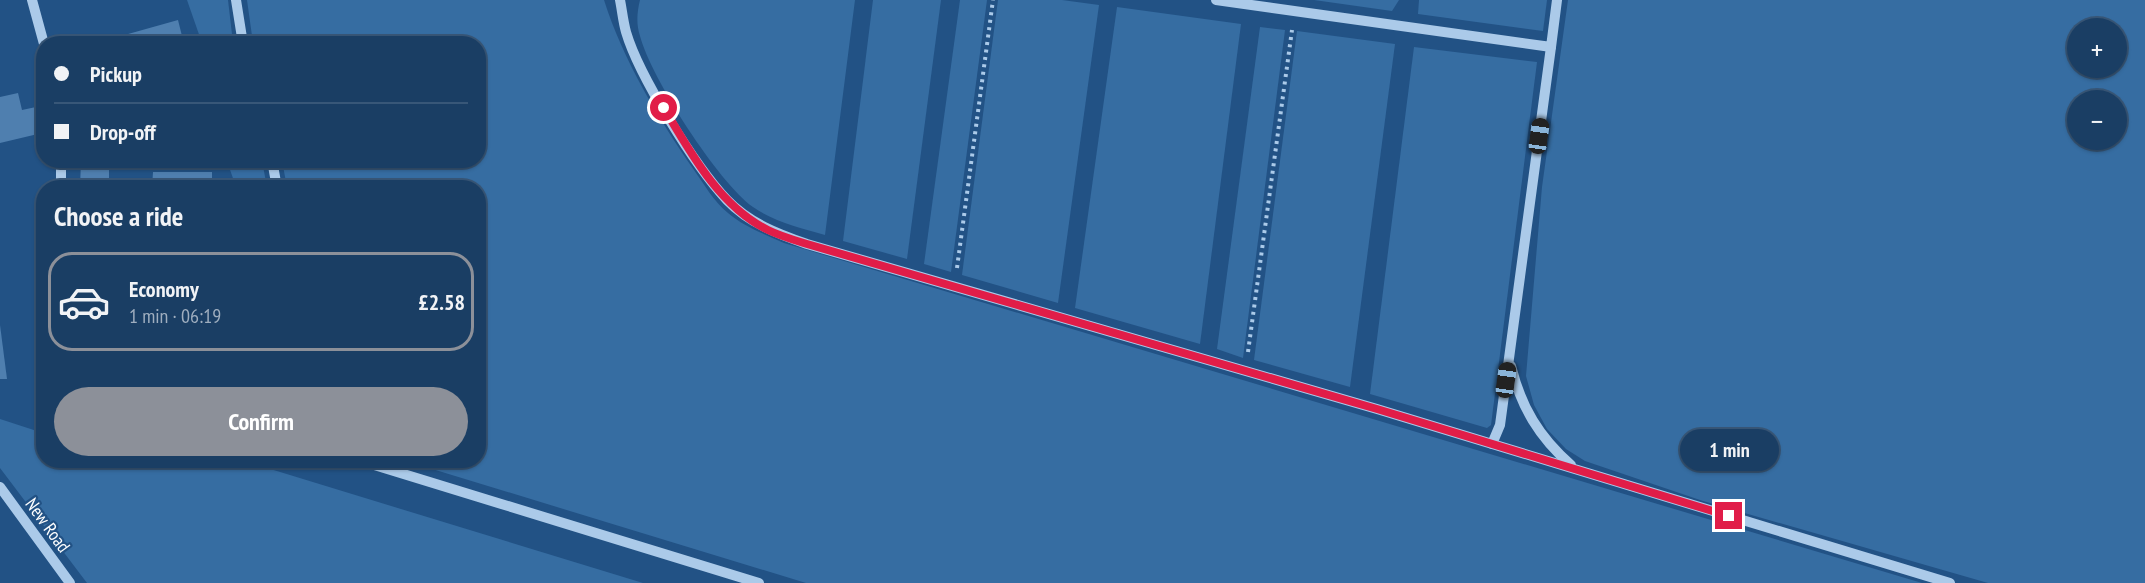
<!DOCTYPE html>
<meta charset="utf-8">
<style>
body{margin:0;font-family:"PT Sans Narrow",sans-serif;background:#23456a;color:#f1f3f6;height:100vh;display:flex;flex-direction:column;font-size:22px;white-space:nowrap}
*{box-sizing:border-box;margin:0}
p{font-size:20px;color:#9faebf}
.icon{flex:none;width:33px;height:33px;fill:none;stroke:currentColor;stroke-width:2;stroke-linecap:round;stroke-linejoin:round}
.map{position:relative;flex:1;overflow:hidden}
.drawer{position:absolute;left:36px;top:180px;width:450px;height:288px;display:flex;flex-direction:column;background:#1a3e64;border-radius:24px;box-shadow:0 2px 4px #0004,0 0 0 2px #385778}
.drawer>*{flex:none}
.top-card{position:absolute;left:36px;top:36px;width:450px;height:132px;border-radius:24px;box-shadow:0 2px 4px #0004,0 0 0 2px #385778;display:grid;align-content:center;height:132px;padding:0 18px;background:#1a3e64}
.buttons{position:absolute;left:2067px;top:18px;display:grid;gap:12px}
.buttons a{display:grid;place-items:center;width:60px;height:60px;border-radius:50%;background:#1a3e64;box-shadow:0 2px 4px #0004,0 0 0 2px #385778;font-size:30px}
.end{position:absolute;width:27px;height:27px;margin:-14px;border:8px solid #e11d48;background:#fff;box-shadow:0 0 0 3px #fff}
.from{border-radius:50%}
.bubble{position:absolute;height:42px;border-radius:21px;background:#1a3e64;box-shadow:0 2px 4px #0004,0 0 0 2px #385778;font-size:20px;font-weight:800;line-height:42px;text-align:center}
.car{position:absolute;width:18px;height:36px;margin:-18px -9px;border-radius:8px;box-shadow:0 0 4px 2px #0007;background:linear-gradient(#222 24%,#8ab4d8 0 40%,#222 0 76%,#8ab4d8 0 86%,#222 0)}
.top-card b{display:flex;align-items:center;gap:21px;height:57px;font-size:22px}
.top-card b+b{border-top:2px solid #385778}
.top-card i{width:15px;height:15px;background:#f1f3f6}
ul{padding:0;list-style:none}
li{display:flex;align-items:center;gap:18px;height:99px;margin:0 12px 9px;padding:0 6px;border:3px solid #385778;border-radius:24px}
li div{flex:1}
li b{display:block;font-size:22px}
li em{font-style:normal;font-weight:800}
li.current{border-color:#8c9099}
li>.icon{width:54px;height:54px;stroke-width:1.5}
h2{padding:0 18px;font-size:27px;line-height:72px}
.action{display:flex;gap:12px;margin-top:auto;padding:12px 18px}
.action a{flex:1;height:69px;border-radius:36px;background:#8c9099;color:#fff;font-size:24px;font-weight:800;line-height:69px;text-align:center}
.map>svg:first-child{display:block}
</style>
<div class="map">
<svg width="2145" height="583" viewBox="0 0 2145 583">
<rect width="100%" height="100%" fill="#225285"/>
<g fill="#366da2" fill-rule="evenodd">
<path d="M187,0H228L233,43H202Z"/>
<path d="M247,0H604C623,60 658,118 694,170C704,184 714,202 728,213C744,227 765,234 784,243L1922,583H806L406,461L478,460V188L287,187L282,161L478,160V44L253,43Z"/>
<path d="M640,0H855L825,235C801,228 774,222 753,207C718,182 651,78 640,36C636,24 637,12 640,0Z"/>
<path d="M873,0H941L907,259L843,241Z"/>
<path d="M960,0H987L951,272L924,264Z"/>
<path d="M998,0H1062L1099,5L1058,303L962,275Z"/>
<path d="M1314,0H1399L1392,11Z"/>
<path d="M1419,0H1547L1543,31L1418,14Z"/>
<path d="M1568,0H2145V583H1988L1703,501L1585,461L1566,449L1547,429L1534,405L1526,376L1542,187ZM2078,28H2116V68H2078ZM2078,100H2116V140H2078Z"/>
<path d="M1117,7L1241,24L1200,344L1075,308Z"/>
<path d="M1260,27L1285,30L1243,358L1217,349Z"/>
<path d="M1297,31L1395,44L1350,387L1254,360Z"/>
<path d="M1414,47L1537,62L1491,425L1487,428L1370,394Z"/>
<path d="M227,161H262L267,187H236Z"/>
<path d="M0,419L43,433L44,460L126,461L148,468L175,461H244L643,583H87L0,468Z"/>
</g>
<g fill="#4f7faf">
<path d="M178,20L184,44H123L121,36Z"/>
<path d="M18,93L22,110L36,107L42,133L0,143V97Z"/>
<path d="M81,160H109V188H80Z"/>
<path d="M153,172H212V188H152Z"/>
<path d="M0,325L7,379H0Z"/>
</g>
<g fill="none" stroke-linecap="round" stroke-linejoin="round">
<g stroke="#abcae9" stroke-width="4" stroke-dasharray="3 4.5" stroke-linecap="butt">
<path d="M957,268L993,0"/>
<path d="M1248,352L1292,30"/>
</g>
<g stroke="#abcae9" stroke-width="10">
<path d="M32,0L44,44"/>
<path d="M236,0L243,44"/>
<path d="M620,0C622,10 623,21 626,32C639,76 695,166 727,200C749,223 778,234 807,244L1377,409L1950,583"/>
<path d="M1216,0L1551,47L1557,0"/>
<path d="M272,160L277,188"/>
<path d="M61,188V160"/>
<path d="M1511,366C1521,407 1539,437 1571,465"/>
<path d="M1492,444L1500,425L1551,47"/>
<path d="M358,460L759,583"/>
<path d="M0,487L70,583"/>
</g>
</g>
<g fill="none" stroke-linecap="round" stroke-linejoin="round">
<path stroke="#e11d48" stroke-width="8" d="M664,108C690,152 720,207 768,230C780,236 794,240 807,244L1377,409L1729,516"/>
</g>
<g text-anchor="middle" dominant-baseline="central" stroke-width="4.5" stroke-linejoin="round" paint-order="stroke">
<g font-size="18" fill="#fff" stroke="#225285">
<text transform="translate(48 525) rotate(54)">New Road</text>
</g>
</g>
</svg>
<div class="buttons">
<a>+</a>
<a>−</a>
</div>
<i class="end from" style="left:664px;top:108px"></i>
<i class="end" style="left:1729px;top:516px"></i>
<div class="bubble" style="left:1680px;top:429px;width:99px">1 min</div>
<i class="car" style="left:1539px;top:136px;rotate:8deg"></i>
<i class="car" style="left:1506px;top:380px;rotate:8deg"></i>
<div class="top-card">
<b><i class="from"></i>Pickup</b>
<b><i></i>Drop-off</b>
</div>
<section class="drawer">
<h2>Choose a ride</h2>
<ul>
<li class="current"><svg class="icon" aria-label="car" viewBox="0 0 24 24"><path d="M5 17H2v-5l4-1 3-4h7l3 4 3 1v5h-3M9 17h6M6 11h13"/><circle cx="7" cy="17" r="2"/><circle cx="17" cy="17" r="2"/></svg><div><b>Economy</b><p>1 min · 06:19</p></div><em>£2.58</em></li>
</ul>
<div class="action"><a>Confirm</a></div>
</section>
</div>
